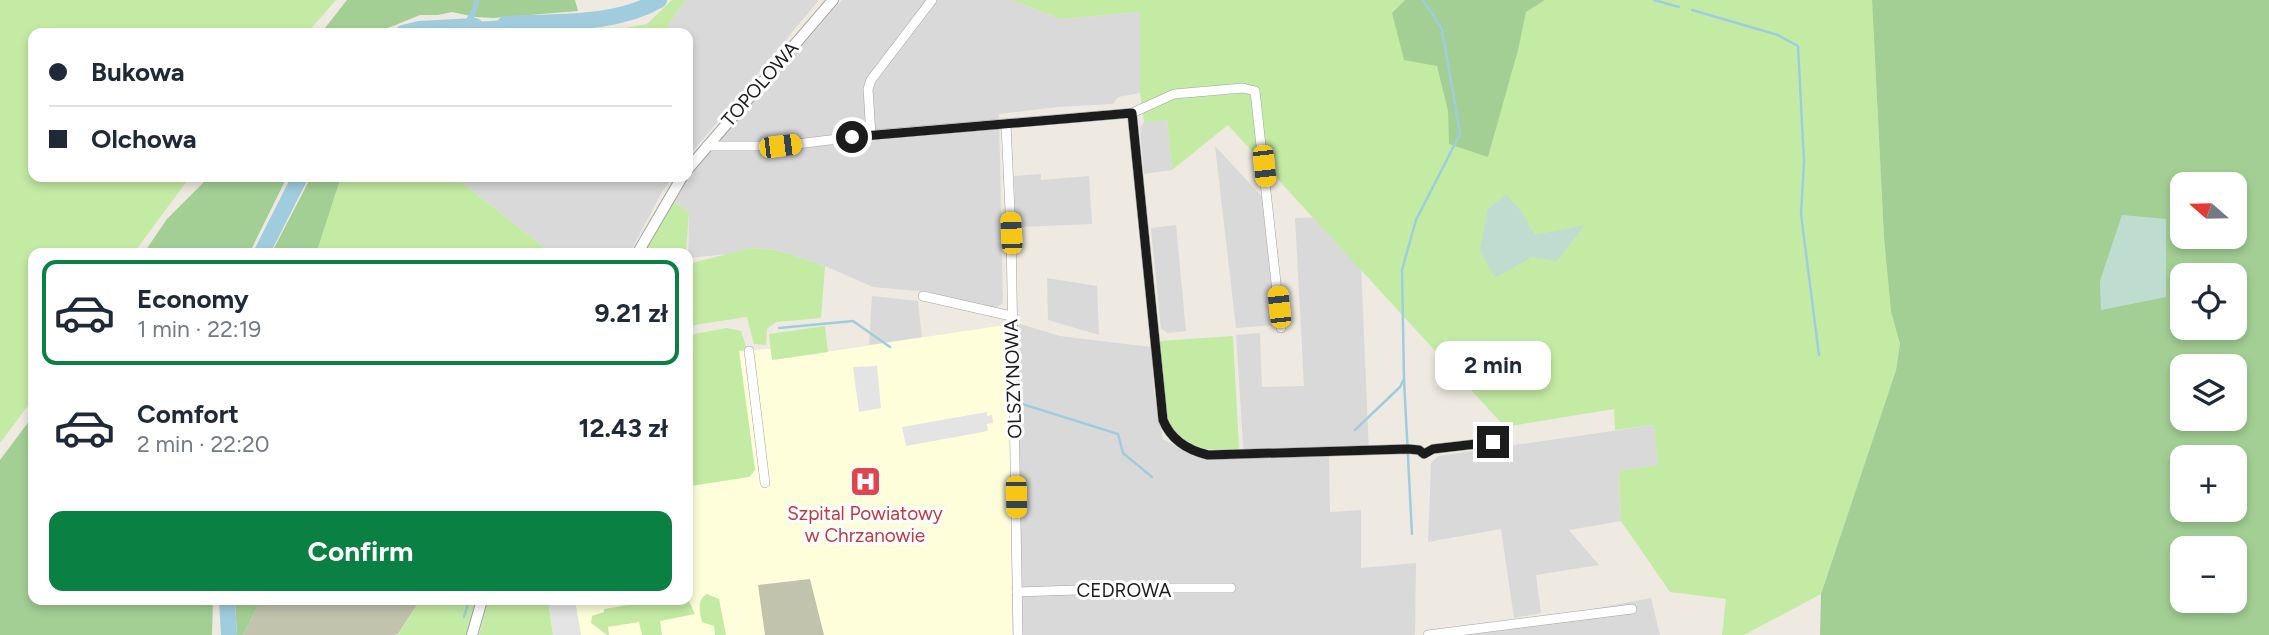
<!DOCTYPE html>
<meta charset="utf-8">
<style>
body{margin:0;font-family:Figtree,sans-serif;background:#f6f6f7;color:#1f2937;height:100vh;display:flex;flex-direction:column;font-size:26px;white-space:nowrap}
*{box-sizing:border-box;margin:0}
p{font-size:23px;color:#747a83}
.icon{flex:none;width:38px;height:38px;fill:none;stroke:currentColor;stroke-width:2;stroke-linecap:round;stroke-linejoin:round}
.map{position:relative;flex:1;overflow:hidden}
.sheet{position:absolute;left:28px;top:248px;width:665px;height:357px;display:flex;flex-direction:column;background:#fff;border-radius:14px;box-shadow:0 4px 10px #0003}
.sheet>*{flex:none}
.top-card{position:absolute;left:28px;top:28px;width:665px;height:154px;border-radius:14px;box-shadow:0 4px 10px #0003;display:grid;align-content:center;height:154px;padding:0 21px;background:#fff}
.needle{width:46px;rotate:290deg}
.fabs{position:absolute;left:2170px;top:172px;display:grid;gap:14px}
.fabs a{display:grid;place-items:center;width:77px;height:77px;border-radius:14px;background:#fff;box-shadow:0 4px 10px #0003;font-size:35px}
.end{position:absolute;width:32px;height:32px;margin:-16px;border:9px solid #1c1c1c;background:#fff;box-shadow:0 0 0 4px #fff}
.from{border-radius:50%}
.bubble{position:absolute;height:49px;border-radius:14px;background:#fff;box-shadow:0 4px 10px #0003;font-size:23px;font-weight:700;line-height:49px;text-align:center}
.car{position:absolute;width:21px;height:42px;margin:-21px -10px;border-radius:9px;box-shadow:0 0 5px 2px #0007;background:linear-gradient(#f5c518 24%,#345 0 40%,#f5c518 0 76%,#345 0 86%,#f5c518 0)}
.top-card b{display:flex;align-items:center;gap:24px;height:66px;font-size:26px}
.top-card b+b{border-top:2px solid #e0e1e3}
.top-card i{width:18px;height:18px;background:#1f2937}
ul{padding:12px 0 0;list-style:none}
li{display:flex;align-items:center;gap:21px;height:105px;margin:0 14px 10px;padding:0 7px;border:4px solid transparent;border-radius:14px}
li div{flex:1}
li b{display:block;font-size:26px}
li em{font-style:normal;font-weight:700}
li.selected{border-color:#0b8043}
li>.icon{width:63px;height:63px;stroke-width:1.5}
.cta{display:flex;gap:14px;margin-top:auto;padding:14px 21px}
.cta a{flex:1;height:80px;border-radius:14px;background:#0b8043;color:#fff;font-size:28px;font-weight:700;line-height:80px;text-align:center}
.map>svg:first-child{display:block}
</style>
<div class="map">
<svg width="2269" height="635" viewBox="0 0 2269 635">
<rect width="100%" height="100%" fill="#eeeae1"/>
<g fill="#dad9d9">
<path d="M685,0H819L688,157V33H663Z"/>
<path d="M842,0H1012L1060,19L1140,12V93L1118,97L1113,104L1057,107L999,114L1003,303L996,308L928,292L873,287L825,266L777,250L751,248L729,254L688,258L689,213L672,200L695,168Z"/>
<path d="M1167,119L1172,170L1144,174L1140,128L1144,122Z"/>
<path d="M1215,146L1265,200L1275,325L1236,328Z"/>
<path d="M1041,174V180L1089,176L1092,224L1020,227L1015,223L1014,176Z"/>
<path d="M455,177H673L662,192L629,254H552Z"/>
<path d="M1359,216L1369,454L1329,455L1330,512L1361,510V568L1416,563L1415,635H1021L1014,329L1020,324L1060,336L1151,347L1154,392L1163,439L1194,456L1244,459L1236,335L1260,333L1262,387L1304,386L1295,218Z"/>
<path d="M1176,225L1186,331L1168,333L1161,329L1151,228Z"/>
<path d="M1047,278L1097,286L1099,335L1048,320Z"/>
<path d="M872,296L918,301L922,337L869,345Z"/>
<path d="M1654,425L1658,465L1619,471L1621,521L1569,530L1599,565L1536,575L1541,613L1514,618L1501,529L1428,542L1431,463L1438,456Z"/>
<path d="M1651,598L1660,635H1424V633L1566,614Z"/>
</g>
<path fill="#feffda" d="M1005,325L1010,442L1012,635H553L548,600H688V466L692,486L755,470L739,351L770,349L773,360Z"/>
<g fill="#c2c3ad">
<path d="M810,579L824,635H765L758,585Z"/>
<path d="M261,600H420L398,634L394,635H243Z"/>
</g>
<g fill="#c4eba4">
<path d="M0,0H336L307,33H33V177H190L133,254H33V399L0,443Z"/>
<path d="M672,0H685L663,33H600L647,24Z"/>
<path d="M1012,0H1872L1884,238L1891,312L1900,344L1896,370L1821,594L1744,635H1722L1726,599L1670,592L1621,521L1619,471L1658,465L1654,425L1615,430L1614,409L1505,427L1228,125L1172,170L1167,120L1144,122L1140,93V12L1060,19Z"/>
<path d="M341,177H455L552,254H316Z"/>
<path d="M672,200L689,213L686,254H643Z"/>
<path d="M751,248L777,250L825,266L821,318L776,322L767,329L766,345L754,344L747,317L688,326V264Z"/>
<path d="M825,326L828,352L772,360L769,334Z"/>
<path d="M727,328L741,331L747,350L739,351L755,470L749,477L691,486L688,466V335Z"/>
<path d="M1233,336L1239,449H1205L1183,440L1167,421L1159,341Z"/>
<path d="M707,594L719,599L726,635H715L714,626L702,622C700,612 696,600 707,594Z"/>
<path d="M688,599L695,614L660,621L662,635H642L639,622L608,627L609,635H607L591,623L592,616L604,612V609L658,600Z"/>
<path d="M420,600H477L466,635H398Z"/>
<path d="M488,600H548L553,635H479Z"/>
</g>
<g fill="#a3cf94" fill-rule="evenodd">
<path d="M347,0H575L578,11L493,18L475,17L452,12L438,15H420L388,28L381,33H321Z"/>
<path d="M1405,0H1545L1526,12L1518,50L1488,157L1449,144L1448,111L1437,66L1404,60L1392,13Z"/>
<path d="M1872,0H2269V635H1820L1821,594L1896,370L1900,344L1891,312L1884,238ZM2182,184H2235V236H2182ZM2182,275H2235V327H2182ZM2182,366H2235V418H2182ZM2182,457H2235V509H2182ZM2182,548H2235V600H2182Z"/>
<path d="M209,177H287L249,254H143L167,219Z"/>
<path d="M311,177H341L316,254H271Z"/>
<path d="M33,416V600H213L212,635H0V460Z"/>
<path d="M235,600H261L243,635H237Z"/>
</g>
<g fill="#beddd0">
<path d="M1506,194L1520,210L1535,235L1585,225L1557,261L1532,257L1495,278L1480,251L1488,209Z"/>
<path d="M2122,215L2166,219V297L2101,310L2100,281Z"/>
</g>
<g fill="#e4e4e4">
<path d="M877,366L881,408L859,412L853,367Z"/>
<path d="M987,412V416L992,415L993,423L987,424L988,431L906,446L902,427Z"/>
<path d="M548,600H575L581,635H553Z"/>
</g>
<path fill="#a0cdde" d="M474,0H480L473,22L524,19L523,26L454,32L453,24L464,23L472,9Z"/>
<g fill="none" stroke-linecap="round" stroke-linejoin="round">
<g stroke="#a0cdde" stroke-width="2.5">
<path d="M1654,0L1679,7"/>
<path d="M1692,10L1778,35L1798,46L1804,162L1801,214L1819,355"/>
<path d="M779,328L853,321L890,347"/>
<path d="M1404,380L1412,534"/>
<path d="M1019,403L1118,434L1123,453L1152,477"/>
<path d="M1355,430L1400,387L1404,379L1402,270L1416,220L1460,134L1442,29L1423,0"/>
<path d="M464,617L469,600"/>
</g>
<g stroke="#a0cdde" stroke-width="16">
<path d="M505,24C556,21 614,26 659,0"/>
<path d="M403,33L419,29L475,26"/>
<path d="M261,254L300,177"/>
<path d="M227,600L229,635"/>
</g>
<defs>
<g id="minor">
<path d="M1132,113L1163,420C1171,440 1187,450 1208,455L1408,449L1419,450L1424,454L1433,449L1493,442"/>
<path d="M1006,124L1011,233L1018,635"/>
<path d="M871,135L868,89L871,80L932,0"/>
<path d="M707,146H780L871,135L1132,113L1174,94L1243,88L1255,91L1281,328"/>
<path d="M923,296L1011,316"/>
<path d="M749,351L765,483"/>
<path d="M1017,592L1136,588H1231"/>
<path d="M1428,635L1632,609"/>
</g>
<g id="tertiary">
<path d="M688,169L833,0"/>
<path d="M637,254L682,177"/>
<path d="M472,635L482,600"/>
</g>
</defs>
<use href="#minor" stroke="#a3a3a3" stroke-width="10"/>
<use href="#tertiary" stroke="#a3a3a3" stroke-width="12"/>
<use href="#minor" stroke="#fff" stroke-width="9"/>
<use href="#tertiary" stroke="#fff" stroke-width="10"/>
</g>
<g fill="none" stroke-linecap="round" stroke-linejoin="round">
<path stroke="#1c1c1c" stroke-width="9" d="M852,137L1132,113L1163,420C1171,440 1187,450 1208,455L1408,449L1419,450L1424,454L1433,449L1493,442"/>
</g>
<defs>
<symbol id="hospital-square" viewBox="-11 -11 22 22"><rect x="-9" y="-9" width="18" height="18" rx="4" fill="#e0444e" stroke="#fff"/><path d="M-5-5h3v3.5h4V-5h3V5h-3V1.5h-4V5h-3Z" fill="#fff"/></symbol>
</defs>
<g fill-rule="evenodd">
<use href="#hospital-square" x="848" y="464" width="35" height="35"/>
</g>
<g text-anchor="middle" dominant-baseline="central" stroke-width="6" stroke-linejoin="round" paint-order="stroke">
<g font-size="19" fill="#1c1c1c" stroke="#fff">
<text transform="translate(760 84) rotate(-49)">TOPOLOWA</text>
<text transform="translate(1013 379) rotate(-92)">OLSZYNOWA</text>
<text x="1124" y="590">CEDROWA</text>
</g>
<g font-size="19" fill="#be3a42" stroke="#fff">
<text x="865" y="513">Szpital Powiatowy<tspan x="865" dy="22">w Chrzanowie</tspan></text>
</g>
</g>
</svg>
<div class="fabs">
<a><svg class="needle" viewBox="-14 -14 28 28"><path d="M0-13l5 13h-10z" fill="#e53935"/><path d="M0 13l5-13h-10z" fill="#747a83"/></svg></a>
<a><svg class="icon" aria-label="locate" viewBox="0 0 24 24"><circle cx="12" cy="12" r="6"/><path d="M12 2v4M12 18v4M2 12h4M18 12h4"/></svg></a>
<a><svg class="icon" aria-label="layers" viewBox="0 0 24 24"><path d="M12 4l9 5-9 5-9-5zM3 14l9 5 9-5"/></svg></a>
<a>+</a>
<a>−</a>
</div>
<i class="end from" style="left:852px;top:137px"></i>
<i class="end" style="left:1493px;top:442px"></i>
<div class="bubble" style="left:1435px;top:341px;width:116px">2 min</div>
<i class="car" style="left:780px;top:146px;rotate:83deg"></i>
<i class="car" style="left:1264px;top:166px;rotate:174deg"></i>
<i class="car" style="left:1011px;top:233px;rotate:357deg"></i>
<i class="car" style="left:1279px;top:307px;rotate:354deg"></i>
<i class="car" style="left:1016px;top:497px;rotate:179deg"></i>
<div class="top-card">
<b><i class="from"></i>Bukowa</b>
<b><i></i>Olchowa</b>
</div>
<section class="sheet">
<ul>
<li class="selected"><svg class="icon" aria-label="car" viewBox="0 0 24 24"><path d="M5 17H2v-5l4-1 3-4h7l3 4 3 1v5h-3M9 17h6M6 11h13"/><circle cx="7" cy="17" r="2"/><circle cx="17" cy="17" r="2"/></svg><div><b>Economy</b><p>1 min · 22:19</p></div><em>9.21 zł</em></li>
<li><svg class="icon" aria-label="car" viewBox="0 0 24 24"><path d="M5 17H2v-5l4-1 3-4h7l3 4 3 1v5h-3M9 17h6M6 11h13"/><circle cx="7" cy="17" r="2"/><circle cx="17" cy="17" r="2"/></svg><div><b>Comfort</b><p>2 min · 22:20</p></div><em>12.43 zł</em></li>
</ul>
<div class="cta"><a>Confirm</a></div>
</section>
</div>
